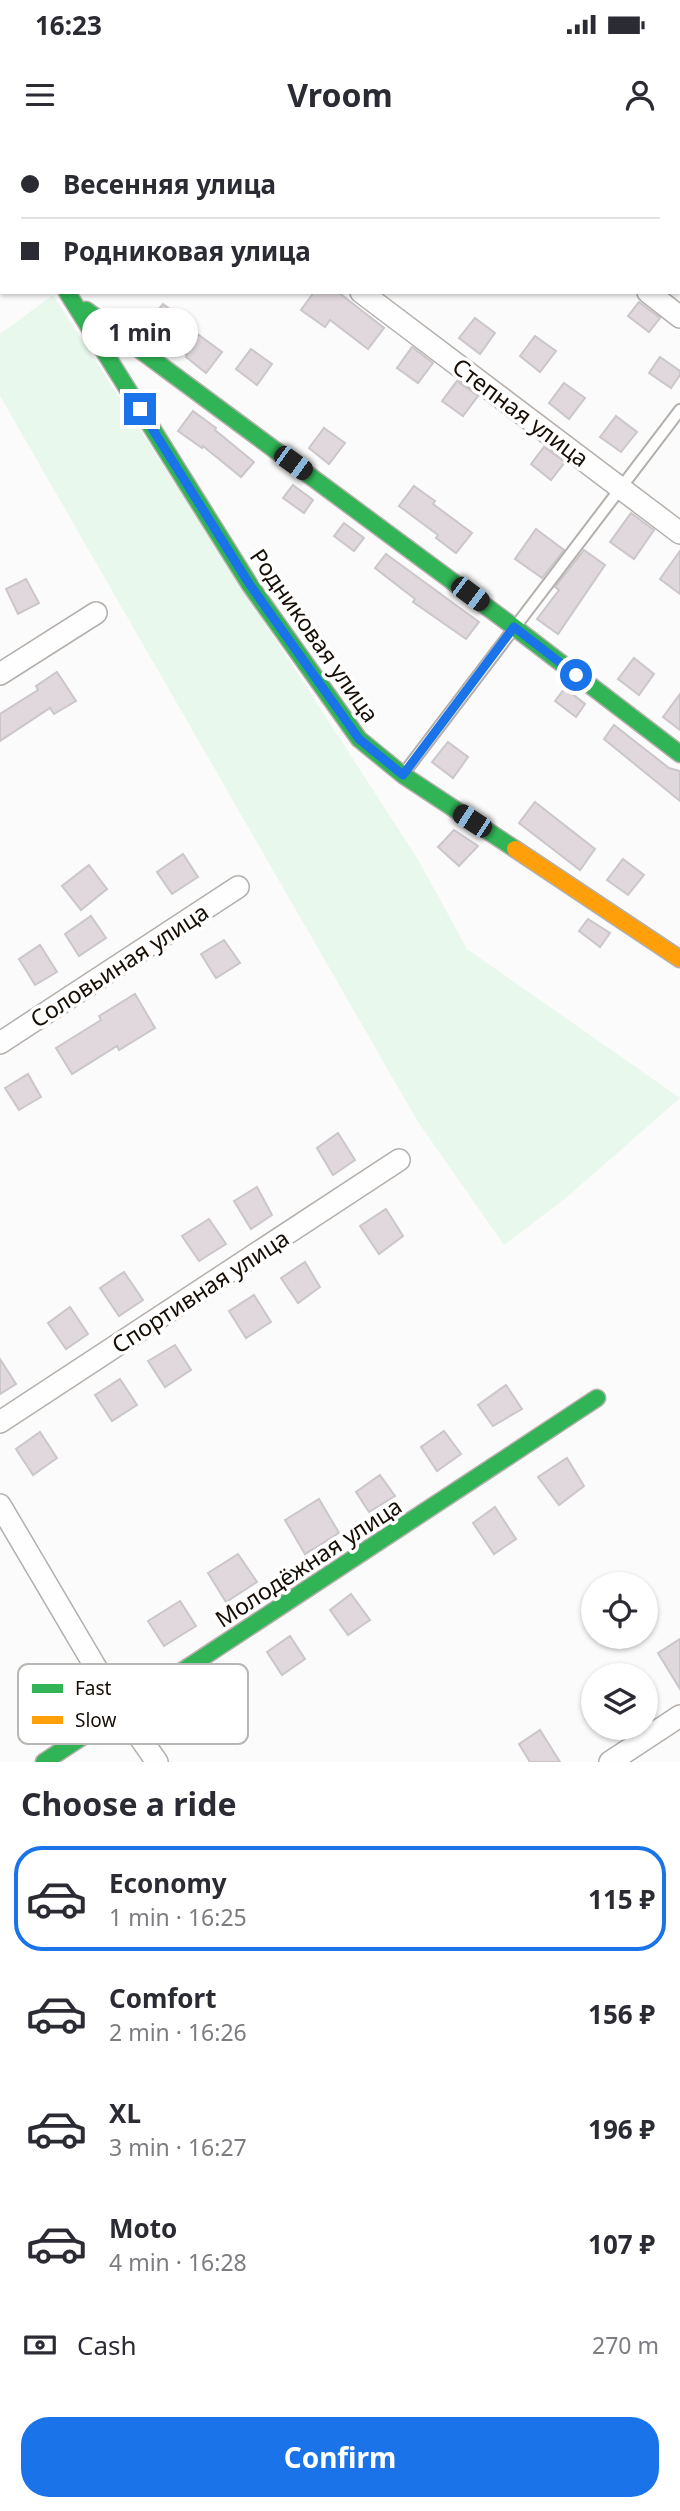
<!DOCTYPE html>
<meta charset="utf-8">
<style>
body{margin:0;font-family:"Noto Sans",sans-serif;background:#f2f2f3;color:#2b2b33;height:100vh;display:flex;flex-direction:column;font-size:26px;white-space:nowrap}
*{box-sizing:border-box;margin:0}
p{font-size:23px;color:#7c7c81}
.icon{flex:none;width:38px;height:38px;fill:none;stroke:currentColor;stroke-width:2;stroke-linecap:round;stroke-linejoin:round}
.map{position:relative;height:1622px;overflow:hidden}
.drawer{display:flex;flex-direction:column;background:#fff;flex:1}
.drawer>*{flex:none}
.top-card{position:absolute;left:0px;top:0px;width:681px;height:154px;box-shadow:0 2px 5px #0004;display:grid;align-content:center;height:154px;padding:0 21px;background:#fff}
.fabs{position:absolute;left:581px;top:1432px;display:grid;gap:14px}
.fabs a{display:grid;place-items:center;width:77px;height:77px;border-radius:50%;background:#fff;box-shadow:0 2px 5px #0004;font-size:35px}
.end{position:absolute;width:32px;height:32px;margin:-16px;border:9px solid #1a73e8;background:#fff;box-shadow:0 0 0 4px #fff}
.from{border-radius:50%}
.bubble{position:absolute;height:49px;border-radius:24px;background:#fff;box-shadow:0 2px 5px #0004;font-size:23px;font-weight:700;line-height:49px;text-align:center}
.car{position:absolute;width:21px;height:42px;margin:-21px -10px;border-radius:9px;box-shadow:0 0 5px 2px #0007;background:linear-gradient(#222 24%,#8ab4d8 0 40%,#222 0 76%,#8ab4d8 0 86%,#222 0)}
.top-card b{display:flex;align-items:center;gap:24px;height:66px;font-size:26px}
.top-card b+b{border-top:2px solid #e1e1e2}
.top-card i{width:18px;height:18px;background:#2b2b33}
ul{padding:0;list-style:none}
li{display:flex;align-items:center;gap:21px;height:105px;margin:0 14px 10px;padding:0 7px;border:4px solid transparent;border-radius:28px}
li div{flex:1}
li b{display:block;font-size:26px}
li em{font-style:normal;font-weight:700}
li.on{border-color:#1a73e8}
li>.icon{width:63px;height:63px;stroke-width:1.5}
h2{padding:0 21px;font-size:32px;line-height:84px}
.pay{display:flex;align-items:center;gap:18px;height:77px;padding:0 21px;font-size:26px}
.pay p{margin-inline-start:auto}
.button{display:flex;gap:14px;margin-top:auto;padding:14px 21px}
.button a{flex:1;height:80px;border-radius:28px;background:#1a73e8;color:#fff;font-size:28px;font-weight:700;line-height:80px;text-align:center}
.status{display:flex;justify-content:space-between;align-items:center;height:49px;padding:0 35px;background:#fff;direction:ltr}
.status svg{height:19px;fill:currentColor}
header{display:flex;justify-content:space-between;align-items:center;height:91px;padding:0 21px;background:#fff;font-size:32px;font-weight:700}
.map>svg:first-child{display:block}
</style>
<div class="status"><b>16:23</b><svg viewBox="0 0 49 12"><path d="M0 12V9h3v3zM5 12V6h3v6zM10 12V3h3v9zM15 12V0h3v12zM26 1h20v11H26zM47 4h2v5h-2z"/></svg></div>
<header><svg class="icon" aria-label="menu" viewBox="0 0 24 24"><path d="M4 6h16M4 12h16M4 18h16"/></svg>Vroom<svg class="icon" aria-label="person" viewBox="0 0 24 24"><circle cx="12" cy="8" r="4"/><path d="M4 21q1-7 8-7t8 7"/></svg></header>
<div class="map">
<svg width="680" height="1622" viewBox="0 0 680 1622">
<rect width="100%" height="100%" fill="#fbfbfb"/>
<path fill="#e9f8ed" d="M53,155L419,721L467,809L680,958L566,1058L504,1105L418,982L0,256V194Z"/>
<g fill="#e0d8dd" stroke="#cbc6c9" stroke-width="2">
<path d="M314,152H338L384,188L368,209L330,180L325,187L301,170Z"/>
<path d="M639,162L660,178L649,192L628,176Z"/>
<path d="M163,164L183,179L181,182L222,212L206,233L186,217L187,215L147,184Z"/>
<path d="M475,178L495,193L480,214L459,198Z"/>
<path d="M535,196L556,211L540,232L520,216Z"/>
<path d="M412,207L433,223L418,243L397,228Z"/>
<path d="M251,209L272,224L257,245L236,229Z"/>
<path d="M660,217L680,231V235L671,248L649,233Z"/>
<path d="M457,241L478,256L463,276L442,261Z"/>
<path d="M564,243L585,258L569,279L549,263Z"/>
<path d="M193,271L216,288L215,290L254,322L241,337L203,306L202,308L178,291Z"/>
<path d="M616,276L637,292L621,312L600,297Z"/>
<path d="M324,288L345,303L329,324L309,308Z"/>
<path d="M544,307L565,322L551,340L531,324Z"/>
<path d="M293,345L313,360L304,373L283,358Z"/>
<path d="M414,346L435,361L433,364L472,393L456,413L436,398L438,395L399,366Z"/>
<path d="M631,373L654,390L634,419L610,402Z"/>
<path d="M344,383L364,398L354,411L334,396Z"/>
<path d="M536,389L564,410L542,438L515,419Z"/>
<path d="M584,410L605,425L558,494L537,479L559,450L555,447Z"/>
<path d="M680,411V454L660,439Z"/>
<path d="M386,414L479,482L466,499L413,462L415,459L375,428Z"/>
<path d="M26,439L39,463L18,474L6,449Z"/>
<path d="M634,518L654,534L639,555L618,539Z"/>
<path d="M57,532L76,561L54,574L50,568L0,601V574L38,550L36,546Z"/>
<path d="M565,548L585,564L576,577L555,561Z"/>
<path d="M680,554V590L663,577Z"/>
<path d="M614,585L669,628L680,631V661L604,599Z"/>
<path d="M448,602L468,617L453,638L432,622Z"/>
<path d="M535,662L595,709L580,730L519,683Z"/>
<path d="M454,690L478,706L459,726L438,707Z"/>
<path d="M183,714L198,737L172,754L157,732Z"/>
<path d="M623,719L644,735L628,755L607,740Z"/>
<path d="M89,725L107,749L81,770L62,746Z"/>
<path d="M91,776L106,798L79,816L65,794Z"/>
<path d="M588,779L610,793L600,807L579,791Z"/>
<path d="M224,800L240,823L216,838L201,814Z"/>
<path d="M40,805L57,832L35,845L19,819Z"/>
<path d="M135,854L155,888L119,910L117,906L72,934L56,908L101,880L99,876Z"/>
<path d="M28,934L41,957L19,970L5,948Z"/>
<path d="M338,993L355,1020L333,1035L317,1008Z"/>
<path d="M257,1047L272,1075L251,1089L234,1061Z"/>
<path d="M386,1069L403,1096L379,1114L360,1086Z"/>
<path d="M209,1079L226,1104L199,1121L182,1096Z"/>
<path d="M305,1122L320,1147L298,1163L281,1138Z"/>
<path d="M124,1132L143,1160L119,1176L100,1148Z"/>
<path d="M254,1155L271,1182L246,1198L229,1171Z"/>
<path d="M70,1167L88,1194L66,1209L48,1183Z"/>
<path d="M175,1205L191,1230L165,1247L148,1221Z"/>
<path d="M0,1219L16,1244L0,1254Z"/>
<path d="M120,1239L137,1265L112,1281L95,1255Z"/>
<path d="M506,1245L522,1269L493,1286L478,1265Z"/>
<path d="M444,1291L461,1314L437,1331L421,1307Z"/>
<path d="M40,1292L57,1318L33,1335L16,1309Z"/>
<path d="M567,1318L584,1346L559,1365L538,1337Z"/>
<path d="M380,1335L395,1356L369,1372L356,1352Z"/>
<path d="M319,1359L339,1393L305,1414L285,1380Z"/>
<path d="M495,1367L516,1399L494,1414L473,1383Z"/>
<path d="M238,1414L257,1442L226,1462L208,1433Z"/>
<path d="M351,1454L370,1480L348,1495L330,1470Z"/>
<path d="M180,1461L196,1486L164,1506L148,1481Z"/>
<path d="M290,1496L305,1519L282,1535L267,1512Z"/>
<path d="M680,1499V1549L658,1513Z"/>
<path d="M540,1590L560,1622H530L519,1604Z"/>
</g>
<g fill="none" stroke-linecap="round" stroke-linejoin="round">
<defs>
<path id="lane" d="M404,633L680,270"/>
<g id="street">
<path d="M160,0L162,2"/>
<path d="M447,0L450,2"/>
<path d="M191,2L192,0"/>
<path d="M0,49L2,51"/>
<path d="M361,152L680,393"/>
<path d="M648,152L680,177"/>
<path d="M0,534L96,473"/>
<path d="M0,903L238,747"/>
<path d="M0,1282L399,1020"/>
<path d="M0,1365L122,1572L157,1622"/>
<path d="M610,1622L680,1576"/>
</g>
<g id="fast">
<path d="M67,152L250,445L359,599L403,635L515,709"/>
<path d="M86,170L514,487L680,614"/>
<path d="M44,1622L597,1258"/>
</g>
<path id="slow" d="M515,709L680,819"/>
</defs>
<use href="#lane" stroke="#b4afab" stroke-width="14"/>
<use href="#street" stroke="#b4afab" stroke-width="24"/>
<use href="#fast" stroke="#b4afab" stroke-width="19"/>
<use href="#slow" stroke="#b4afab" stroke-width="19"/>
<use href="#lane" stroke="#fefefe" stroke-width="10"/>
<use href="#street" stroke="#fefefe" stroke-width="21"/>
<use href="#fast" stroke="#30b455" stroke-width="16"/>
<use href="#slow" stroke="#ff9f0a" stroke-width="16"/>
</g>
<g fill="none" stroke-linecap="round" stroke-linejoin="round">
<path stroke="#1a73e8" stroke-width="9" d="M140,269L250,445L359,599L403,635L514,487L576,535"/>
</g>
<g text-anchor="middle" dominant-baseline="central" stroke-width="7" stroke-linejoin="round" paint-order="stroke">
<g font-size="23" fill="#170e06" stroke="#fff">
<text transform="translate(521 272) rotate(37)">Степная улица</text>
<text transform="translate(315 495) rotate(55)">Родниковая улица</text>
<text transform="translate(119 825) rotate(-33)">Соловьиная улица</text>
<text transform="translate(200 1151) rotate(-33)">Спортивная улица</text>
<text transform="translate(308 1422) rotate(-33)">Молодёжная улица</text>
</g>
</g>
<rect x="18" y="1524" width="230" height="80" rx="10" fill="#fff" stroke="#b9b7b4" stroke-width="2"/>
<rect x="32" y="1544" width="31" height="9" fill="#30b455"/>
<rect x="32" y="1576" width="31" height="8" fill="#ff9f0a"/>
<g font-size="19" fill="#170e06">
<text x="75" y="1555">Fast</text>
<text x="75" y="1587">Slow</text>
</g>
</svg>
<div class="fabs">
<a><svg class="icon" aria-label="locate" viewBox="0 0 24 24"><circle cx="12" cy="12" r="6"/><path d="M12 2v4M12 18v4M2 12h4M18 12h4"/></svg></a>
<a><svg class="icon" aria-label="layers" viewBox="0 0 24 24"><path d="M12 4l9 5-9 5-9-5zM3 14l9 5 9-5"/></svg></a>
</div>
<i class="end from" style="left:576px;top:535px"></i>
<i class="end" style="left:140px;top:269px"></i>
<div class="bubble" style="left:82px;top:168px;width:116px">1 min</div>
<i class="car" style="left:293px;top:323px;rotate:126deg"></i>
<i class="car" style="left:470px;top:454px;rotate:127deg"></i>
<i class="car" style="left:472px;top:681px;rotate:303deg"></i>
<div class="top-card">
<b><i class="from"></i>Весенняя улица</b>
<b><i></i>Родниковая улица</b>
</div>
</div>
<section class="drawer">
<h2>Choose a ride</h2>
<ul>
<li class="on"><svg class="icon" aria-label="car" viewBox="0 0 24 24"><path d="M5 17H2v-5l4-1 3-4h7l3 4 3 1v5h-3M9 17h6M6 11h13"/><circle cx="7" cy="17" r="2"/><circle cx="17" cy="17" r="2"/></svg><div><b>Economy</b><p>1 min · 16:25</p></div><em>115 ₽</em></li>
<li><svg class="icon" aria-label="car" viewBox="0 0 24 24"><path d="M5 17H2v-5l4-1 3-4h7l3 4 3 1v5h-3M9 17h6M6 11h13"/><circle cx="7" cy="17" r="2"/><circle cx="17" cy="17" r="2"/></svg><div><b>Comfort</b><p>2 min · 16:26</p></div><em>156 ₽</em></li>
<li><svg class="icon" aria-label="car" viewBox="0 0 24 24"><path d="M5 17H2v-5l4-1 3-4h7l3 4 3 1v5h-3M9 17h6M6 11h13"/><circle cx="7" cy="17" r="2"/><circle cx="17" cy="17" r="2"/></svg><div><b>XL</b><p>3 min · 16:27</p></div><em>196 ₽</em></li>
<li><svg class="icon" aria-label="car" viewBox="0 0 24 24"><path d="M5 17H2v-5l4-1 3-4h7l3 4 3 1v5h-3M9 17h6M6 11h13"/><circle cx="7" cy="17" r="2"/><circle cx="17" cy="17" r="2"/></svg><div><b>Moto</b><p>4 min · 16:28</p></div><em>107 ₽</em></li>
</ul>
<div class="pay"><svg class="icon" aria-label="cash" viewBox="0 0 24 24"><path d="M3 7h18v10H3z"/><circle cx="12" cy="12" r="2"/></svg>Cash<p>270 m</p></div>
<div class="button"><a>Confirm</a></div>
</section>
